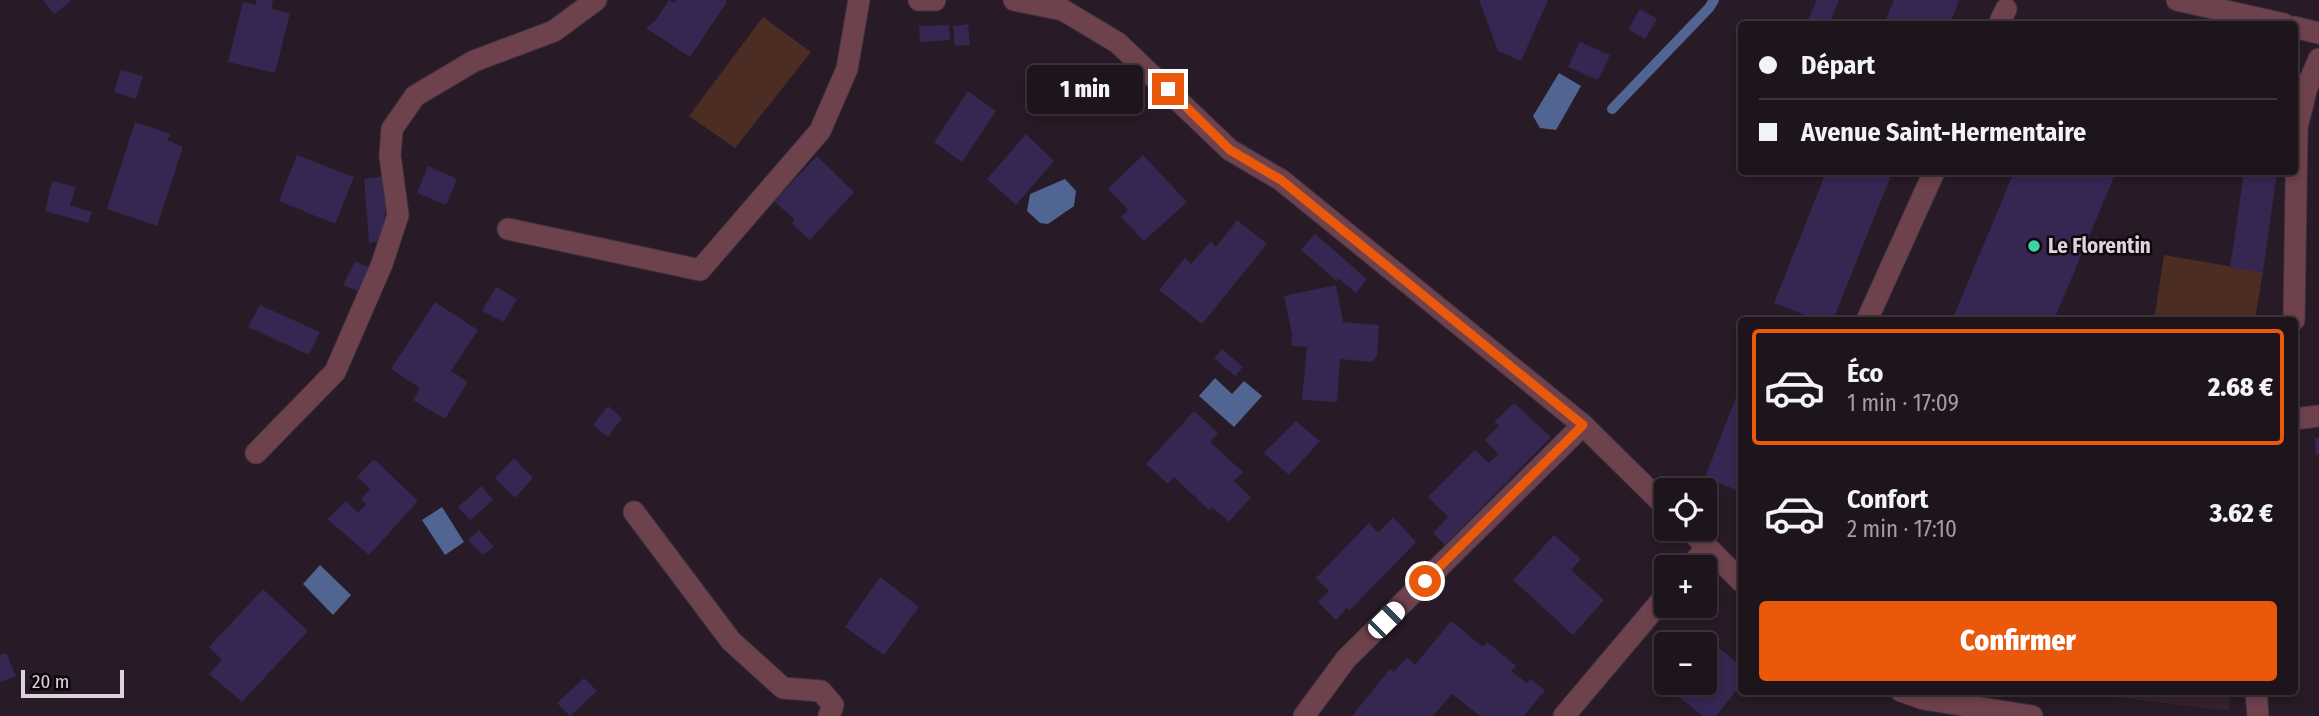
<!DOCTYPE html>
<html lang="fr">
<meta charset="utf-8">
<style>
body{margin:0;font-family:"Fira Sans Condensed",sans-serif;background:#261d25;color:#f1f3f6;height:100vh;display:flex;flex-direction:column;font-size:26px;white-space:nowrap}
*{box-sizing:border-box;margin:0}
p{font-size:23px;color:#a19ea3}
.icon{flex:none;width:38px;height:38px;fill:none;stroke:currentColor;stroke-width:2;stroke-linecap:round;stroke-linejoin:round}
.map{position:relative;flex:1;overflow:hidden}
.sheet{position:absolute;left:1738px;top:317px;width:560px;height:378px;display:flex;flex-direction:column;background:#1e141c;border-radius:7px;box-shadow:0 4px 10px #0003,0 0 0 2px #3c333b}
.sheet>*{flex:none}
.banner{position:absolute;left:1738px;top:21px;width:560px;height:154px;border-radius:7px;box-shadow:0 4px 10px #0003,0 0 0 2px #3c333b;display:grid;align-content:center;height:154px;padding:0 21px;background:#1e141c}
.fabs{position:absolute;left:1654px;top:478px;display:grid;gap:14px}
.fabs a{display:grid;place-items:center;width:63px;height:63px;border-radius:7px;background:#1e141c;box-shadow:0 4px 10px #0003,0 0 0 2px #3c333b;font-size:35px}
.scale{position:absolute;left:21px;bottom:18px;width:103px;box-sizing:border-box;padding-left:7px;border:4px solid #ddd3db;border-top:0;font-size:19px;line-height:24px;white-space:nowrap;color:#ddd3db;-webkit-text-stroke:5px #0d070c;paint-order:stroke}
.end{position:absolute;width:32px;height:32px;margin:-16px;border:9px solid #ea580c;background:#fff;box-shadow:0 0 0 4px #fff}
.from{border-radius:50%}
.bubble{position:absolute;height:49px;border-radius:7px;background:#1e141c;box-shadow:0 4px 10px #0003,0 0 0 2px #3c333b;font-size:23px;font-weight:800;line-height:49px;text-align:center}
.car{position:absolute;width:21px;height:42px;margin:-21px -10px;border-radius:9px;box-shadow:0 0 5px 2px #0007;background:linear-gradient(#fff 24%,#345 0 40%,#fff 0 76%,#345 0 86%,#fff 0)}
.banner b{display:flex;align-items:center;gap:24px;height:66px;font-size:26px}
.banner b+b{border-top:2px solid #3c333b}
.banner i{width:18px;height:18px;background:#f1f3f6}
ul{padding:12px 0 0;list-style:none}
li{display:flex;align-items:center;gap:21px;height:116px;margin:0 14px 10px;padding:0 7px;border:4px solid transparent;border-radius:7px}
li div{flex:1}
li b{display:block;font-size:26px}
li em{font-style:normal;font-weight:800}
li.current{border-color:#ea580c}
li>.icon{width:63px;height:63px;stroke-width:1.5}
.action{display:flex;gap:14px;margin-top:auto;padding:14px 21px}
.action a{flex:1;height:80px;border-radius:7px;background:#ea580c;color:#fff;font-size:28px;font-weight:800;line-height:80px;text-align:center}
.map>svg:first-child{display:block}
</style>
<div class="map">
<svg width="2319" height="716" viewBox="0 0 2319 716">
<rect width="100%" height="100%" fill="#281a26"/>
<path fill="#342131" d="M2066,691H2230L2229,711Z"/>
<g fill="#4b2d24">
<path d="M763,17L811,52L735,148L689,116Z"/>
<path d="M2164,255L2263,272L2255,320H2154Z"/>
</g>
<g fill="#516593">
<path d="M1559,73L1581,86L1556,130L1540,128L1533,116Z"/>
<path d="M1065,179L1076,191L1074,206L1048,224L1040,223L1027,211L1030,194Z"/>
<path d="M1215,378L1232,394L1244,381L1262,396L1234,427L1199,396Z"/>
<path d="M442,507L464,542L445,555L422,520Z"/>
<path d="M320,565L351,595L333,615L303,584Z"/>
</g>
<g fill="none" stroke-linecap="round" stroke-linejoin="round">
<path stroke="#516593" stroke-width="10" d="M1612,109L1709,8L1714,0"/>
</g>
<g fill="#362652">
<path d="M43,0H69L70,2L54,14Z"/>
<path d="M257,0H273L271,9L290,13L275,73L228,62L243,2L255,5Z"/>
<path d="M669,0L675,3L677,0H725L727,2L690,57L646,28L656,20Z"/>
<path d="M1479,0H1548L1521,61L1498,51Z"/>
<path d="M1817,0H1839L1829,24H1806Z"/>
<path d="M1894,0H1955L1959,1L1950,24H1884Z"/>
<path d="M1640,9L1657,19L1645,39L1628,29Z"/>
<path d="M968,24L970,45L955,46L953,26Z"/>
<path d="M949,25L950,40L920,42L919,26Z"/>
<path d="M1580,42L1610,55L1598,80L1568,67Z"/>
<path d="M121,70L143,76L136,99L114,92Z"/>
<path d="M968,91L996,111L962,162L934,142Z"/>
<path d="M135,122L171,134L167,140L183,147L157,226L107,209Z"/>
<path d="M1026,134L1054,161L1016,205L987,179Z"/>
<path d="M297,155L354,177L335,224L279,201Z"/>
<path d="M1143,155L1187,202L1144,241L1121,217L1128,210L1108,189Z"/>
<path d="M817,156L854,192L810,240L792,224L795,220L774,201Z"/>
<path d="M428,166L457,179L446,205L417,193Z"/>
<path d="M1826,172H1879L1891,176L1833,320H1817L1774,303Z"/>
<path d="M2014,172H2116L2054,320H1952Z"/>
<path d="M2244,172H2277L2263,272L2230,268Z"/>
<path d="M385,176L386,199L384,227L378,241L369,243L364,179Z"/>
<path d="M52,181L76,187L70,205L92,212L88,223L45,211Z"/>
<path d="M1237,220L1267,244L1202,324L1159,290L1185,258L1191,264L1211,241L1216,247Z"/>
<path d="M1315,234L1367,279L1356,293L1338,278L1337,281L1301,250Z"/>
<path d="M355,261L369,267L358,291L343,285Z"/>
<path d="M1336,285L1343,322L1379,325L1377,357L1371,362L1340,359L1337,402L1302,400L1307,347L1291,346L1292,334L1284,296Z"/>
<path d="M496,287L517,299L504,322L482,311Z"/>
<path d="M435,302L478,330L451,371L468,382L445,419L413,400L420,388L391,369Z"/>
<path d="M260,305L320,332L309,355L248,327Z"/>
<path d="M1222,349L1243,367L1235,376L1214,358Z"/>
<path d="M1741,385V492L1705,477Z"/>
<path d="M1514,403L1551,437L1445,545L1433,533L1448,517L1428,497L1475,450L1489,463L1498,454L1485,440L1499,425L1494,422Z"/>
<path d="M608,406L622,418L608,437L593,425Z"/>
<path d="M1194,411L1218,433L1210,442L1243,472L1234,481L1251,497L1229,522L1212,507L1209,510L1174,477L1168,484L1146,464Z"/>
<path d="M1296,421L1320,441L1289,475L1264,453Z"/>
<path d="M2315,438H2319V454L2316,455Z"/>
<path d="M514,458L533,478L515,498L495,478Z"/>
<path d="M374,459L418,501L369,555L327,519L346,501L358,513L366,504L361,499L370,489L357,477Z"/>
<path d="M482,486L493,500L470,520L458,507Z"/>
<path d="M1393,517L1416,542L1349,611L1347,608L1336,620L1318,602L1329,591L1316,578L1369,523L1378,533Z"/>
<path d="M479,530L494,547L483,555L468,540Z"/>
<path d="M1554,535L1581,559L1571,570L1604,600L1573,635L1513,580Z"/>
<path d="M2299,536L2301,557L2294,558V537Z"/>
<path d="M880,577L919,607L884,655L845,627Z"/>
<path d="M263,589L308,631L242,702L209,674L222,660L209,647Z"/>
<path d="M1451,621L1483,647L1487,642L1516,666L1511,671L1527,683L1530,679L1545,690L1524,716H1480L1452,694L1433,716H1352L1390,669L1394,672L1407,657L1415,665Z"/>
<path d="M1715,645L1741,666V691H1748L1743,698L1736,691L1716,716H1703L1679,697L1691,682H1704V658Z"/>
<path d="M6,653L16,676L0,682V655Z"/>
<path d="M584,678L597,691L570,716L557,703Z"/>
<path d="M2273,691H2286V695L2273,696Z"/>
</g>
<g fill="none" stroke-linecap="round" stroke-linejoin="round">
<defs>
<g id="minor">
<path d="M919,0H935"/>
<path d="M1014,0L1063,10L1118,43L1230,150L1281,180L1583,425L1666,507"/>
<path d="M2177,0L2284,24"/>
<path d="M1999,24L2006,9"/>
<path d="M2294,27L2319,33"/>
<path d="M508,229L700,270L820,131L847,69L859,0"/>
<path d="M1867,320L1934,172"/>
<path d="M2294,320L2297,127L2307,87L2319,59"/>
<path d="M2294,419L2319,416"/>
<path d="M256,453L335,372L382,264L398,215L390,156L392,129L415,96L474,61L554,31L596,0"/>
<path d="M634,512L731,641L783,688L821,691L833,705L829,716"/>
<path d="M1688,528L1741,581"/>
<path d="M1690,567L1707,547"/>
<path d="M1901,691L1924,699L2032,716"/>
<path d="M2256,691L2258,716"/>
<path d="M1304,716L1346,659L1583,425"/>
<path d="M1564,716L1666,595"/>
</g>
</defs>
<use href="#minor" stroke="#41343f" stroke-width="23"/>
<use href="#minor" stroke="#6e424d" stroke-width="21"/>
</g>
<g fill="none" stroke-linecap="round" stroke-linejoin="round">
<path stroke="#ea580c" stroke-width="9" d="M1168,89L1230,150L1281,180L1583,425L1425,581"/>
</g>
<circle fill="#3dd4a3" stroke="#0d070c" stroke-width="2.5" cx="2034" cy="246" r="7"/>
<g text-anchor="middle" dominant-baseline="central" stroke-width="5" stroke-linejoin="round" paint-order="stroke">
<g font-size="21" font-weight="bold" fill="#ddd3db" stroke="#0d070c" text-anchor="start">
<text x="2048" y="246">Le Florentin</text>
</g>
</g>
</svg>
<div class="fabs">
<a><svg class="icon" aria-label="locate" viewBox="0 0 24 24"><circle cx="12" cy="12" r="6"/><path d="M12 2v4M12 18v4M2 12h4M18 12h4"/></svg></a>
<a>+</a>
<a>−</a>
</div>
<div class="scale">20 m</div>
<i class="end from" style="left:1425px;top:581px"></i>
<i class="end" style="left:1168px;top:89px"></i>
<div class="bubble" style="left:1027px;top:65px;width:116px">1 min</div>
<i class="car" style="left:1386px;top:620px;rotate:45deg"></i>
<div class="banner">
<b><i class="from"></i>Départ</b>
<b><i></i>Avenue Saint-Hermentaire</b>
</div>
<section class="sheet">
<ul>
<li class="current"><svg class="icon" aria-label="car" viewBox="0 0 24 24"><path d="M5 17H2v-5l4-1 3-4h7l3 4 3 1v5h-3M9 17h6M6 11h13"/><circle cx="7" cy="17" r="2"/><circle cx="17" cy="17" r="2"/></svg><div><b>Éco</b><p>1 min · 17:09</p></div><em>2.68 €</em></li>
<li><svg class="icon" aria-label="car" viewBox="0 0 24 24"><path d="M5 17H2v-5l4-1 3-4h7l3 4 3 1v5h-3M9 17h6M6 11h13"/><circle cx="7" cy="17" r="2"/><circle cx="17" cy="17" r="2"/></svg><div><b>Confort</b><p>2 min · 17:10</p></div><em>3.62 €</em></li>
</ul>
<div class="action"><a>Confirmer</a></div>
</section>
</div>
